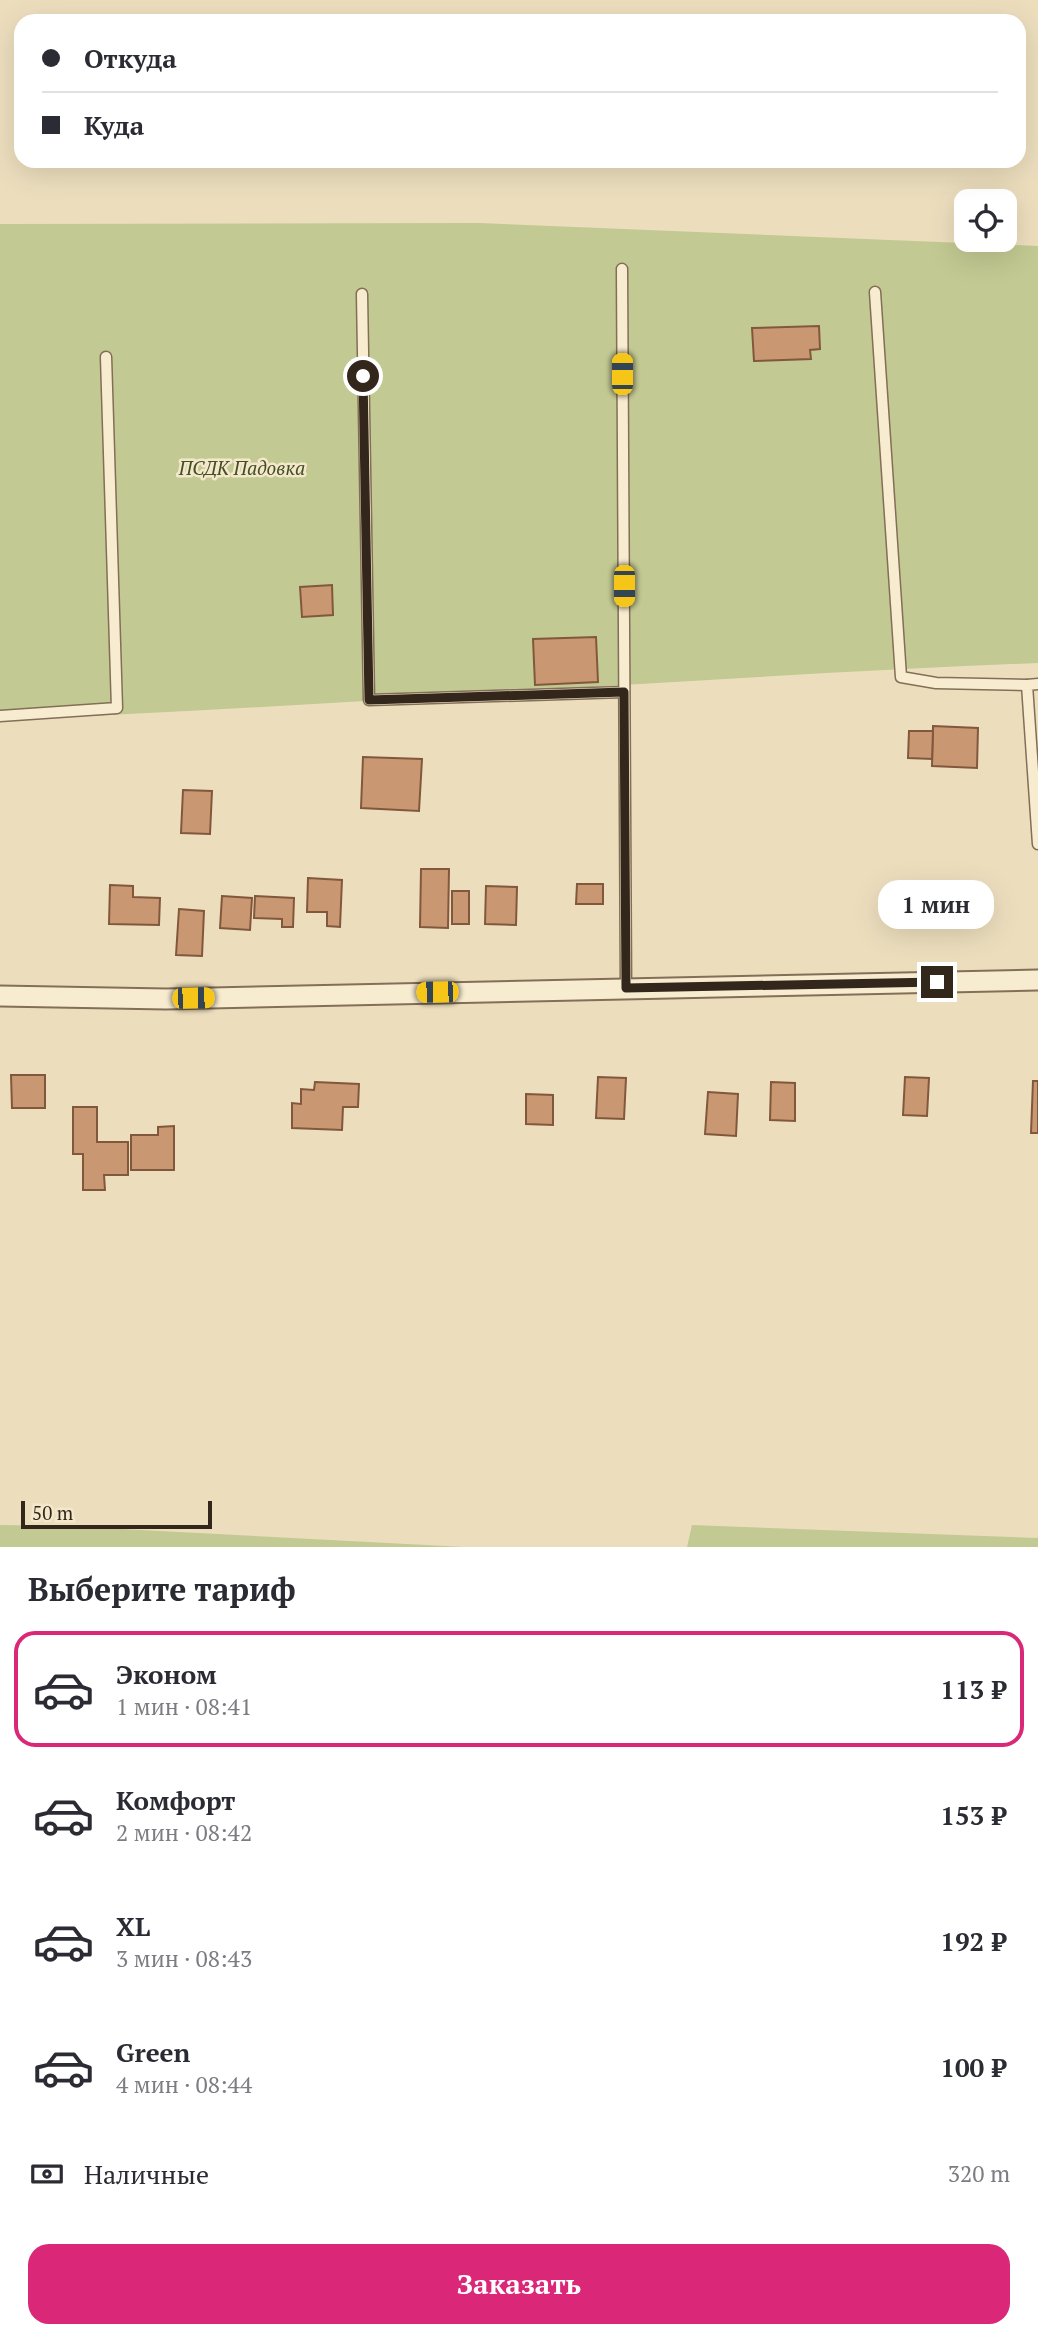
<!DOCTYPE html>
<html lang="ru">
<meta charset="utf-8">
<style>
body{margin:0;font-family:"PT Serif",serif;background:#f7f7f7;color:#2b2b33;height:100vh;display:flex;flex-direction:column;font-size:26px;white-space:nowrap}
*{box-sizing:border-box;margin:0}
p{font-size:23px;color:#7c7c81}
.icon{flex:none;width:38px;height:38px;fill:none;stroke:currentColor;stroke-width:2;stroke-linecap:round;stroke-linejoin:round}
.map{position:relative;height:1547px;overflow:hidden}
.details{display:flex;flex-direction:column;background:#fff;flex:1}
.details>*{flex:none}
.top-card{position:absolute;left:14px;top:14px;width:1012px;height:154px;border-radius:21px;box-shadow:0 7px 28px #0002;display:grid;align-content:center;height:154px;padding:0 28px;background:#fff}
.fabs{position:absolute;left:954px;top:189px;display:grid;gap:14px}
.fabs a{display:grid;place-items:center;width:63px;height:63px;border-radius:14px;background:#fff;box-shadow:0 7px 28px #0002;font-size:35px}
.scale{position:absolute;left:21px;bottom:18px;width:191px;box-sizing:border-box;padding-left:7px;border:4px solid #33271b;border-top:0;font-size:19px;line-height:24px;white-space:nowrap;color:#33271b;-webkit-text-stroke:5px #f4e8cc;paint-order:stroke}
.end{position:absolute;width:32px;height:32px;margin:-16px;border:9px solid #33271b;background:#fff;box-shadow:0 0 0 4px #fff}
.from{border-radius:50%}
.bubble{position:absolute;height:49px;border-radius:21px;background:#fff;box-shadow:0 7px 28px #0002;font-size:23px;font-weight:600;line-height:49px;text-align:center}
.car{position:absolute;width:21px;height:42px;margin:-21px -10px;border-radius:9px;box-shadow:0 0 5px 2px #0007;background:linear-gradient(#f5c518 24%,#345 0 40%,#f5c518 0 76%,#345 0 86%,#f5c518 0)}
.top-card b{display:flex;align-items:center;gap:24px;height:66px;font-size:26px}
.top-card b+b{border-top:2px solid #e1e1e2}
.top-card i{width:18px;height:18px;background:#2b2b33}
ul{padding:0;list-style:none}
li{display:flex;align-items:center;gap:21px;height:116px;margin:0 14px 10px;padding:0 14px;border:4px solid transparent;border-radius:21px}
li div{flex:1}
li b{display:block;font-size:26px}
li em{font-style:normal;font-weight:600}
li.on{border-color:#db2777}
li>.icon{width:63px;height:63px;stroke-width:1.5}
h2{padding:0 28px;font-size:32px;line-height:84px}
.pay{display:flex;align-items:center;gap:18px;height:77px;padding:0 28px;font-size:26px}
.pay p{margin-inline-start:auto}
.button{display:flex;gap:14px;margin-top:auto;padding:14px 28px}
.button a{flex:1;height:80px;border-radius:21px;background:#db2777;color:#fff;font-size:28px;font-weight:600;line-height:80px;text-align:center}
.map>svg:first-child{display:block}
</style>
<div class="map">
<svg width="1038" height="1547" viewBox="0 0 1038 1547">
<rect width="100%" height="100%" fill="#ecdebd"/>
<g fill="#c3c992">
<path d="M479,223L1038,246V663C692,677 346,706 0,720V224Z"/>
<path d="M0,1525L64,1526L464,1547H0Z"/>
<path d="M692,1525L1038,1538V1547H687Z"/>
</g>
<g fill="#ca9773" stroke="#82583d" stroke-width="2">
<path d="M819,326L820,349L810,350L811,359L754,361L752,328Z"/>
<path d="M332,585L333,615L302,617L300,587Z"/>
<path d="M596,637L598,682L535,685L533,639Z"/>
<path d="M933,726L978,728L977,768L932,766Z"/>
<path d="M909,731H933L932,759L908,758Z"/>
<path d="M363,757L422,759L419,811L361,808Z"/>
<path d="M183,790L212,791L210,834L181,833Z"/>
<path d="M421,869H449L448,928L420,927Z"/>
<path d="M308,878L342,880L340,927L327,926V912H307Z"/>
<path d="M577,884H603V904H576Z"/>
<path d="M930,884L931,902H925L926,927L899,928L898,885Z"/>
<path d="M110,885L133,886V897L160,898L159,925L109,924Z"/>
<path d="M486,886L517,887L516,925L485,924Z"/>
<rect x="452" y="891" width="17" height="33"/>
<path d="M222,896L252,898L250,930L220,928Z"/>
<path d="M255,896L294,898L293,927H282V919L254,918Z"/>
<path d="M179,909L204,911L202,956L176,955Z"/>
<path d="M11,1075H45V1108H12Z"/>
<path d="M598,1077L626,1078L624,1119L596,1118Z"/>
<path d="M905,1077L929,1078L927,1116L903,1115Z"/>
<path d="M1033,1081H1038V1133H1031Z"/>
<path d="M315,1082L359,1084L358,1107H343L342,1130L292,1128V1103L301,1104V1089L314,1090Z"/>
<path d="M771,1082L795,1083V1121L770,1120Z"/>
<path d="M708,1092L738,1094L736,1136L705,1134Z"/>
<path d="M526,1094L553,1095V1125L526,1124Z"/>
<path d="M73,1107H97V1142H128V1175H104L105,1190H83V1154H73Z"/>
<path d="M174,1126V1170H131V1135H158V1127Z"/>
</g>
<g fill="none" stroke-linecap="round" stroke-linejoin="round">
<defs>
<g id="service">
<path d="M622,269L626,988"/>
<path d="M875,292L901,677L936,683L1027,685"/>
<path d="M362,294L369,700L624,692"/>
<path d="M1038,684L1027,685L1038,844"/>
<path d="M0,716L117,708L106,357"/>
</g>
<path id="minor" d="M0,996L166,999L1038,980"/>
</defs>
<use href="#service" stroke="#836e57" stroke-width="13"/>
<use href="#minor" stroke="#836e57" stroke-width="23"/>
<use href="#service" stroke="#f8ecd0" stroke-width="10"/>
<use href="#minor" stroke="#f8ecd0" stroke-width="19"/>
</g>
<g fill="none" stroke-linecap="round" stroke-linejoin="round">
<path stroke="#33271b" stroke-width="9" d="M363,376L369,700L624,692L626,988L937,982"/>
</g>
<g text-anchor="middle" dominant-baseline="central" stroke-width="5" stroke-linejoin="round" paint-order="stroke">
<g font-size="19" font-style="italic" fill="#444f22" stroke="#f4e8cc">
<text x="242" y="467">ПСДК Падовка</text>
</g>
</g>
</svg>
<div class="fabs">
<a><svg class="icon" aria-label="locate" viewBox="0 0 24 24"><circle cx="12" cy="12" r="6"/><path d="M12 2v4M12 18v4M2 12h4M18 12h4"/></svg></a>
</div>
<div class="scale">50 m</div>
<i class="end from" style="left:363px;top:376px"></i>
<i class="end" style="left:937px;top:982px"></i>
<div class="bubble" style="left:878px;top:880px;width:116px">1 мин</div>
<i class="car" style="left:622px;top:374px;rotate:0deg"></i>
<i class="car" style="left:624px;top:586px;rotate:180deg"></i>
<i class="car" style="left:437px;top:992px;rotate:269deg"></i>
<i class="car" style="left:193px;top:998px;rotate:89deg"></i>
<div class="top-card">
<b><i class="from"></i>Откуда</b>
<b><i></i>Куда</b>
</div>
</div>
<section class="details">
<h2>Выберите тариф</h2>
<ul>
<li class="on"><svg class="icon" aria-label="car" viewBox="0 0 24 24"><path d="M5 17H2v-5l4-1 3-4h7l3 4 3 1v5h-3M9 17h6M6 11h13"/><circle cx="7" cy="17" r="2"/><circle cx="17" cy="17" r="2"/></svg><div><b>Эконом</b><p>1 мин · 08:41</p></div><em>113 ₽</em></li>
<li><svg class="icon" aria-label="car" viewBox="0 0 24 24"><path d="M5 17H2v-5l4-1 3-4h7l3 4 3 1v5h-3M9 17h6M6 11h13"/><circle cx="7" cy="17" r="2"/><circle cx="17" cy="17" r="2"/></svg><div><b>Комфорт</b><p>2 мин · 08:42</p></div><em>153 ₽</em></li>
<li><svg class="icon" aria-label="car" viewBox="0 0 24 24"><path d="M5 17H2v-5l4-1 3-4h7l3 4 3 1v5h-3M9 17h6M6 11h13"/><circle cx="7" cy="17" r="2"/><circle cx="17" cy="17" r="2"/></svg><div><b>XL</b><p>3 мин · 08:43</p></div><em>192 ₽</em></li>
<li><svg class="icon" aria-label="car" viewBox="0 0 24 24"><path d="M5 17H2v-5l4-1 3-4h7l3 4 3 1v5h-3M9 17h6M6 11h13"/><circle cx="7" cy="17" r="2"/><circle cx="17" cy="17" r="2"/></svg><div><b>Green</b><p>4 мин · 08:44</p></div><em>100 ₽</em></li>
</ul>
<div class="pay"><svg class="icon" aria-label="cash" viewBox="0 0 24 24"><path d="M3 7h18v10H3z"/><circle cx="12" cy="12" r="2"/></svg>Наличные<p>320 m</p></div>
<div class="button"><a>Заказать</a></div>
</section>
